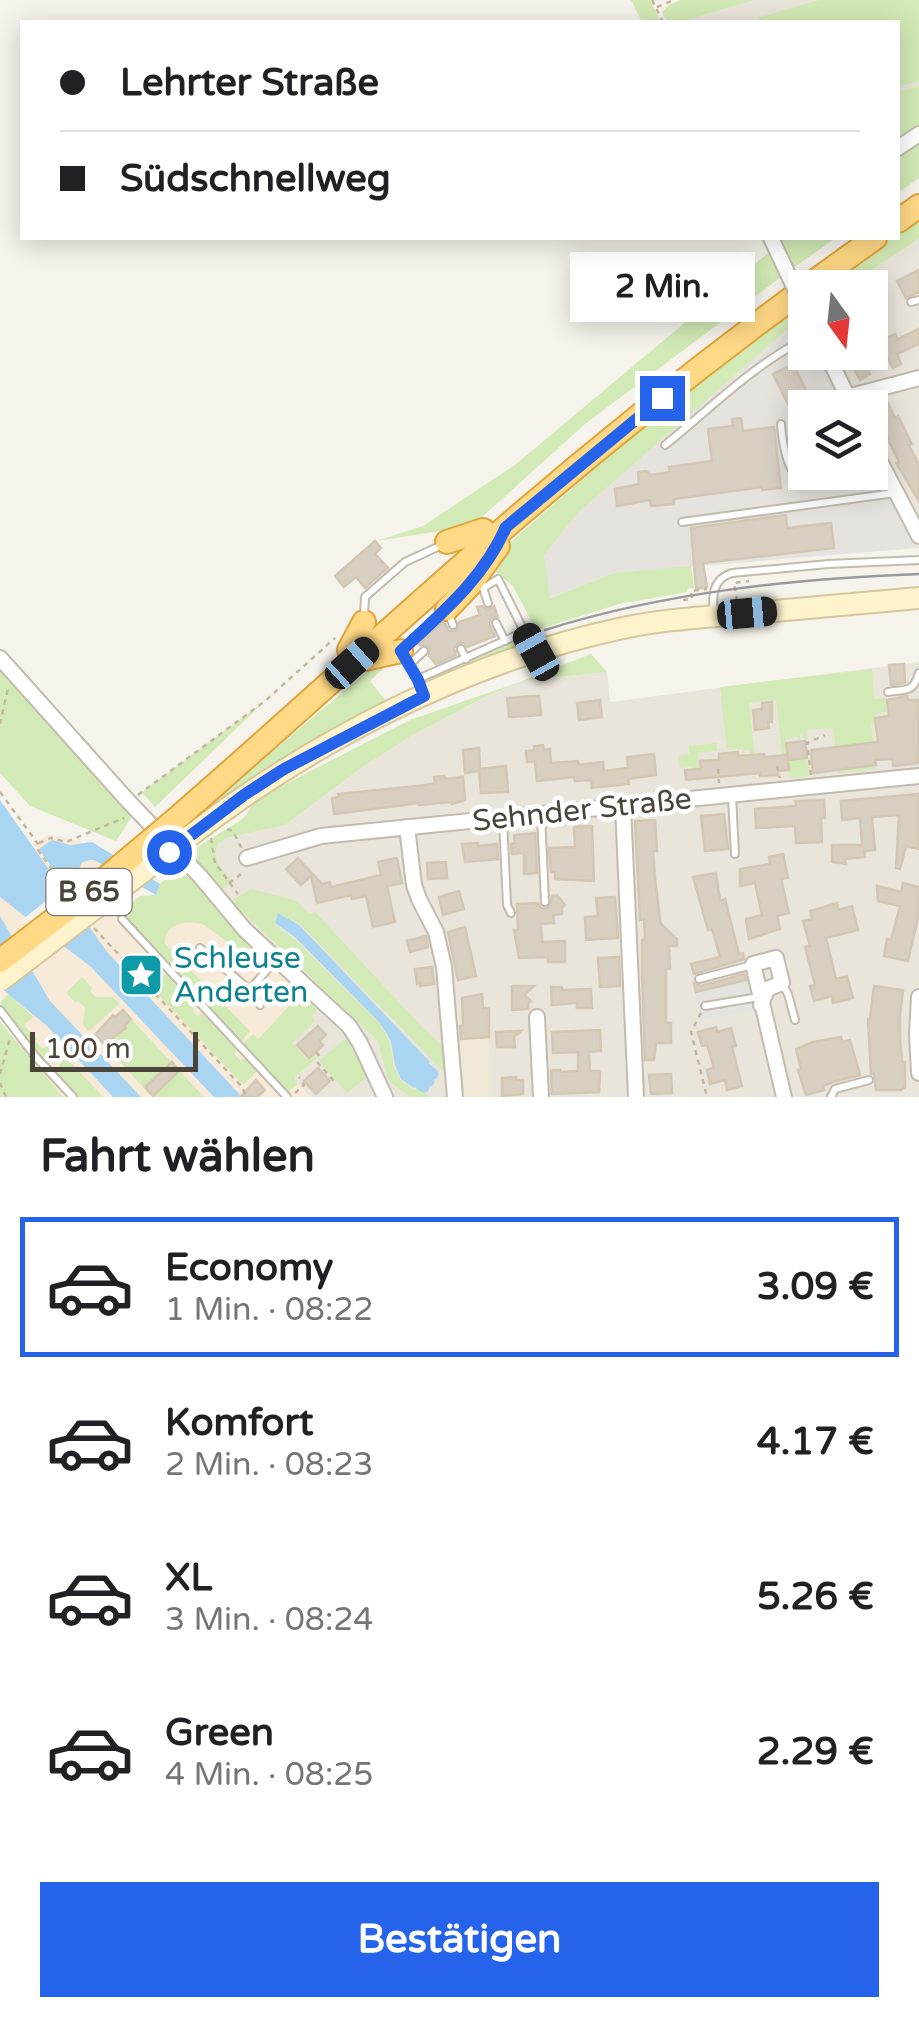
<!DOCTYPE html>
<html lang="de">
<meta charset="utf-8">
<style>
body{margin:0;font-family:"Varela Round",sans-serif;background:#f6f6f6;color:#202124;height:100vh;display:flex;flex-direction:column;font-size:38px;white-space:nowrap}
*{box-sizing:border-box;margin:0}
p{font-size:32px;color:#757577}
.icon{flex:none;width:55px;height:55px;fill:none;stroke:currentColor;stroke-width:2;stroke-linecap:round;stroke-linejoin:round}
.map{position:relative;height:1097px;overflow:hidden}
.details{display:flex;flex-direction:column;background:#fff;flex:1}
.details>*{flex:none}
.guide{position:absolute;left:20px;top:20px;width:880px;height:220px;border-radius:0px;box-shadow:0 5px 25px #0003;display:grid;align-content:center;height:220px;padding:0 40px;background:#fff}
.needle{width:65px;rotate:165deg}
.controls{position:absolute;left:788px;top:270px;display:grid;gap:20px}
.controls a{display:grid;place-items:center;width:100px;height:100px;border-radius:0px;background:#fff;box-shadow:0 5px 25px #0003;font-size:50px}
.scale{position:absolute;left:30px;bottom:25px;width:168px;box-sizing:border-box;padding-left:10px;border:5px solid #4b4439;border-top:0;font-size:28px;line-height:35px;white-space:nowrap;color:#4b4439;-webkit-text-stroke:8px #fff;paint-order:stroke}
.end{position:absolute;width:45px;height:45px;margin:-22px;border:12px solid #2563eb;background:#fff;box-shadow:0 0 0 5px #fff}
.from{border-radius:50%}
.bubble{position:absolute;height:70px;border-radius:0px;background:#fff;box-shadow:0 5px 25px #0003;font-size:32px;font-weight:700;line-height:70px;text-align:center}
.car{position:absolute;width:30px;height:60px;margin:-30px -15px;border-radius:12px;box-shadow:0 0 8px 2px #0007;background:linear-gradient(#222 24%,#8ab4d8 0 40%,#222 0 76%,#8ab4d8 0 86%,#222 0)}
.guide b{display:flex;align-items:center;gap:35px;height:95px;font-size:38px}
.guide b+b{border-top:2px solid #e0e0e0}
.guide i{width:25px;height:25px;background:#202124}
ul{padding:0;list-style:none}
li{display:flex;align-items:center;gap:30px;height:140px;margin:0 20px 15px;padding:0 20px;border:5px solid transparent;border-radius:0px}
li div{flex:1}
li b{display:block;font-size:38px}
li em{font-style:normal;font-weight:700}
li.on{border-color:#2563eb}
li>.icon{width:90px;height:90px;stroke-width:1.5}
h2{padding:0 40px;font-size:45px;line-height:120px}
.action{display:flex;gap:20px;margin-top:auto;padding:20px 40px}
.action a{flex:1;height:115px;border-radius:0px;background:#2563eb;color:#fff;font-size:40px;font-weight:700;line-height:115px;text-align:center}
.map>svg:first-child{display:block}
</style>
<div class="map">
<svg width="919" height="1097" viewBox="0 0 919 1097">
<rect width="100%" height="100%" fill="#f6f3ec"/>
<g fill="#eae5da">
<path d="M755,0H919V86L898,92V22H680Z"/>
<path d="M919,239V550L870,456V408L844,407L816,353L870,352V288L846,287Z"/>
<path d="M919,662V1097H310L258,1039L301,993L239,934L209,895L233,883L218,865L216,855L217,846L226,838L285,825L361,768L411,736L483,698L522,681L607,672L610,702Z"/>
</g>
<path fill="#f7ead8" d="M48,834L80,841L136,910L209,895L239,934L301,994L258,1039L310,1097H63L38,1069L16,1040L0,991V870Z"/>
<path fill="#e6e2dd" d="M798,319L805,332V352L816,353L844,407L805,408V472H870V456L918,548L614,573L549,598L544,555L578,513Z"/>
<path fill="#efe8d6" d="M489,1017L491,1097H461L458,1026L455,1019Z"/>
<g fill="#d2eab5">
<path d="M631,0H650L661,22H642Z"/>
<path d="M681,0H755L680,22H666L662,12L669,5Z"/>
<path d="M819,0H919V81L898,87V22H760L758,18Z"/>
<path d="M919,86V128L898,143V92Z"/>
<path d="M919,141V178L898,193V153Z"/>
<path d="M919,214V239L846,287L818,288L887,238H898V229Z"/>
<path d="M776,238H836L793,268Z"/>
<path d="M768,253L781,277L585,424L472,526L376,541L423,526L515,465Z"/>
<path d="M795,305L801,317L578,513L544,555L550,598L614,573L691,566L694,588L687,589V592L619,604L536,630L513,586L491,568L503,549L676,397Z"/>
<path d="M514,642L520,643L522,648L430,683L429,679L440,671Z"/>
<path d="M591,654L607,672L522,681L483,698L411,736L361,768L285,825L226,838L217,846L216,855L218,864L233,883L210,895L239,934L264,958L259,965L203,924C186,920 164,923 165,944L250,1031L241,1042H239L123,913V910L140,896L156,895L160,884L196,848L244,818L253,804L268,793L410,720L522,681Z"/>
<path d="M0,664L132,816L116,841L30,806L0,773Z"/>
<path d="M375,665L384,668L370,681L386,701L408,689L402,700L209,813L206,811L183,827C246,772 311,720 375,665Z"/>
<path d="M872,669L874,699L885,698L887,712L875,714V723L871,724L873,743L844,746L876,765V769L839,773L833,728L807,730L808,739H804L802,734H800V740L797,737L786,739L788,760L807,758L809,776L790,778L788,761H783L776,699L749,703L755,755H750L749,750L727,749L720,687Z"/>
<path d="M265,701L155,807L142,792Z"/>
<path d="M717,743V751L697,753L700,775L692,776L691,767L680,768L679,755L689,754V746Z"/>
<path d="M251,889L297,901L309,914L315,912L424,1029L450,1052L445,1073L300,924L277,913L274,925L297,941L381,1025L390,1043L394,1066L400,1080L414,1090L417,1088L431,1097H410L388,1080L378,1041L231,901Z"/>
<path d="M156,975H167L183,991L178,996L183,1001L188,1002L191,1000L195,1004L192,1007L194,1009L193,1012L198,1016L202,1013L237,1050L234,1054L241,1061L245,1058L257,1071L243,1085L146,981Z"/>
<path d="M82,977L92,988L90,991L95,997H113L119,1004L89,1031L83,1025L85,1007L78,1001L76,1003L66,993Z"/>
<path d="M9,994L33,1017L24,1025L37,1039L35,1041L43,1049L53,1041L62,1051C55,1057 48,1060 39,1055C29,1050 7,1013 0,1002Z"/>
<path d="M300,995L317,1010L311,1016L315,1021L292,1043L306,1059L314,1054L317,1058L294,1078L298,1084L286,1094L242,1045L253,1034L258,1039Z"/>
<path d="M131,1019L204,1097H152L104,1044L125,1029L124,1026Z"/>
<path d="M0,1022L63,1097H0Z"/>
<path d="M346,1038L367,1077L347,1093L319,1061Z"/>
<path d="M66,1057L103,1097H75C62,1082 48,1075 66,1057Z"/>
</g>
<path fill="#e5e3e0" d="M750,980L752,1011L700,1020L695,994Z"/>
<g fill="#a9d4f2">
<path d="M0,800L107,952L242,1097H214L91,967L0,897Z"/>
<path d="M52,840L70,845L92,842L160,884L156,895L94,860C75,860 83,869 74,878C71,881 67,882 64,885L39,849Z"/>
<path d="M278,913L299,925L430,1062L414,1088L401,1079L395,1065L391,1041L380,1023L295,937L275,923Z"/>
<path d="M0,916L50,1001L141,1097H113L48,1027L0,987Z"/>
</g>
<path fill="#f6f3ec" d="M82,872L78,881L69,887L82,907L44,937L22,920Z"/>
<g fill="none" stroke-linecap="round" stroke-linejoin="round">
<g stroke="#a9d4f2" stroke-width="11">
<path d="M427,1069L433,1074"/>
<path d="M422,1076L429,1081"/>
<path d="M418,1083L424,1087"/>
</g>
</g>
<g fill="#d8cfc1" stroke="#d3c7b4" stroke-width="2.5">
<path d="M919,270V292L906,298L897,281Z"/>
<path d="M879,292L884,308L870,311V295Z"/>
<path d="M919,329V344L897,354L901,364L893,368L886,355L866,366L870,374L860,380L845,352H885L880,341L895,334L898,339Z"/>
<path d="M793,364L815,408H805V429L798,414L794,416L773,374Z"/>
<path d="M886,399L895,418L898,416L912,444L909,445L919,465V501L896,463L899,462L881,425L878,427L870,411V408Z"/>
<path d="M741,418L743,431L774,427L781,488L762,490V487L674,499V504L651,506L650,500L617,506L615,489L639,484L638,472L646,471L651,475L670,472L669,467L712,461L708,429L733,426L732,419Z"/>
<path d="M786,515L787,528L831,523L834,548L703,563L707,587L696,589L691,528Z"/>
<path d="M375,541L381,548L375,554L388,568L365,588L356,577L344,587L335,576Z"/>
<path d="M482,606L488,610L494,606L498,617H492L489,624L495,636L467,647L464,643H459L454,648L456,655L436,664L429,656L430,647L418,644L442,623L445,624L449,631H456L459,622L480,615L477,607Z"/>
<path d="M904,664L905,683L891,685L889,665Z"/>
<path d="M532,696H539L541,715L509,717L507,698Z"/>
<path d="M907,696L908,700H919L918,763L893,766V759L875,760L876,765L813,773L811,750L878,742L875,718L889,716L887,700Z"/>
<path d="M600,700L602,717L579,720L577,703Z"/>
<path d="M772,702V722H768L769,728L755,730L753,710L762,709V703Z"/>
<path d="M805,741L807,758L788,760L786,743Z"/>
<path d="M543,745L544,750L550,749L551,763L578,761L579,765L603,762L604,771L628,768L627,757L654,754L656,775L628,779L629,784L592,788L591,780L575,781L574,777L537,781L535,762H527L526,751L534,750V746Z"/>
<path d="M479,748L480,769L506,766L508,792L481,793L479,771L465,773L463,750Z"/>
<path d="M738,752V756L764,754V757L787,755L789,770L778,771V775L760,776V773L686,780L685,770L701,769L700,761L719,760V754Z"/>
<path d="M444,776L445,779L463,777L465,800L452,804V802L419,805V803L334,814L332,798L339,797L338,794L426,785L435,783L434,777Z"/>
<path d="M919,794V849L906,846L900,869L896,868L899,815L872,817L875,850L864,851L865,857L845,859L846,864L832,862V845H862L860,818L842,820L841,801Z"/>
<path d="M824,800L825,818H821L822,842L796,843L795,826L756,828L755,809L796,806L795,801Z"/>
<path d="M724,814L728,849L705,851L701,816Z"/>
<path d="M655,820L657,851H653L655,879L660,919L661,924L677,939V946H669L670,969H666V1023H671V1043H656L654,1060H645L642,975V940H645L644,919L640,920L635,821Z"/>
<path d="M592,826L594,881L555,879V872H551L549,848L575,847L574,827Z"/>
<path d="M535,833L537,873L524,874V853L512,854L511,844L515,843L514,835Z"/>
<path d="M478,843V846L497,844L498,859L465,862L462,844Z"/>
<path d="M783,854L788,878L781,879L789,913L777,916L780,929L749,939L746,919L762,915L755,883L740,886V869L770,864L769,857Z"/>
<path d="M298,858L322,884L330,882L331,887L381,875L378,862L397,858L402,883L387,886L395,922L373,927L366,896L352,899L351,895L317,903L311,876L301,885L286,869Z"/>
<path d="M446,862L447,878L428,879L427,863Z"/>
<path d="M716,873L720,901L725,899L739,954L743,953L744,959L694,974L691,964L720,957L712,929L708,930L693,877Z"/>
<path d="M903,883L919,887V913L908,961L884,956L887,939L891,940L900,906L878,901L877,886L901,892Z"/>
<path d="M459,891L464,909L443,915L439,897Z"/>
<path d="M557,895L565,905L562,908V914L553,915L554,923L541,924L542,942L565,941V962H548V957L519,958L514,930H518L517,904L538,903L541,908L546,909L551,904L552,896Z"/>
<path d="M615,897L618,938L586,940L585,917L598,916L596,898Z"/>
<path d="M837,903L838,910L852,906L858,930L826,938L836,979L847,976L853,998L833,1003L832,996L814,1001L810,986L815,985L805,947L810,946L803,921L812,919L810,911Z"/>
<path d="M465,927L476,976L458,980L448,932Z"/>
<path d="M426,936L428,947L410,952L407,941Z"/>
<path d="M619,957L620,986L600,987L598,958Z"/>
<path d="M432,967L434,984L420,986V983L417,984L415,969Z"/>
<path d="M744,974L746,980L696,992L694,983L701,986Z"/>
<path d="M512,986H534L524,995L531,1001L528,1004V1009L512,1010Z"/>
<path d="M874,986L903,990L900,1014V1038L902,1062H905V1087L901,1090H876L874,1073L871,1074L868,1019H870Z"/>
<path d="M551,987H562V990L591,989L592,1008H577V1003L552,1005Z"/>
<path d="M482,994L483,1008H489V1037L461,1039L460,1026L463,1025L462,998Z"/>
<path d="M123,1010L131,1019L124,1026L126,1028L104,1044L95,1035L113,1015L115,1017Z"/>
<path d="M318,1026L326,1035L319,1041L323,1045L309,1058L297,1045Z"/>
<path d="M716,1027L717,1032L731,1028L736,1046L732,1047L742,1086L727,1090L725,1080L710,1084L707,1070L714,1068L707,1045L702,1046L698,1032Z"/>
<path d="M600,1030L601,1051L589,1052L590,1071H599L600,1073L599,1092L552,1094L551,1070H560V1072L578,1071V1052L553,1053L552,1032Z"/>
<path d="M521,1031L514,1037L515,1047H497L496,1032Z"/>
<path d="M841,1037L842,1042L850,1040L860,1075L833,1082L823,1086L824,1090L806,1095L798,1070L801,1069L796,1049L813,1042Z"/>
<path d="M172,1062L179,1071L153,1096L145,1087Z"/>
<path d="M318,1068L330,1081L316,1094L304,1081Z"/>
<path d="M671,1074L672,1093L651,1094L649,1075Z"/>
<path d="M516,1077V1080H523V1094L502,1096V1078Z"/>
<path d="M256,1080L265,1090L257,1097H240Z"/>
</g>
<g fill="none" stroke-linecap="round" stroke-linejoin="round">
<defs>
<g id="service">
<path d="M911,302L919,300"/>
<path d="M781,424C782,438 786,470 799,477C801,479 805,478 808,479L850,472"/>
<path d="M665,445C710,409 753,365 805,339"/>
<path d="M682,522L895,493"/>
<path d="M488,603L483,588L498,579L534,651"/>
<path d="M714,615C712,596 712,579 732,573L828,564L919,560"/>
<path d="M364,616L365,597L405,562L442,545"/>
<path d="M496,623L505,641"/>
<path d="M405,647L447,609L453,625"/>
<path d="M461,649L466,659"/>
<path d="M405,657L422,690"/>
<path d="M409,665L424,651"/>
<path d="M418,679L524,632"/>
<path d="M888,692C907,689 913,693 919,673"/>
<path d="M732,796L735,854"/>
<path d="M541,815L545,902"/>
<path d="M503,819L507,905L511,913"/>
<path d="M122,919L287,1097"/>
<path d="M200,948L250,990L260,1005"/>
<path d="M699,979L752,965"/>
<path d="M782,984L788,994L795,1020"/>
<path d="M250,990L276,959"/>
<path d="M705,1006L759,997"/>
<path d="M0,1010L35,1056L73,1097"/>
<path d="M831,1097L835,1089L869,1080"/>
</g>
<g id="minor">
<path d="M898,148L919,134"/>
<path d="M771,238L787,272"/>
<path d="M826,352L853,408"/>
<path d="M847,397L919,378"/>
<path d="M870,442L919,536"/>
<path d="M0,658L129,802L200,876L245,930L349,1026L360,1043L385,1097"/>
<path d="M623,806L636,1097"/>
<path d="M407,827L414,885L419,899L436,932L444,967L455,1097"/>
<path d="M247,858L321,836L919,776"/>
<path d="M919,997L917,1034L919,1073"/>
<path d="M761,1005L767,989L782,983L776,958L753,964L784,1097"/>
<path d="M537,1017L541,1097"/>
</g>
<path id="secondary" d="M187,838C313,741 467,661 623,628C665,619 709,617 752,613C808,608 863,603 919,598"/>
<g id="trunk">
<path d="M898,221L919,206"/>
<path d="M447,542L483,530"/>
<path d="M447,609L470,585L498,546"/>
<path d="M349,650L364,622"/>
<path d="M360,660L401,651"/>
<path d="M175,820C282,727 386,631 493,538C615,432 743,331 875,238"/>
</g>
</defs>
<use href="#service" stroke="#c2bbae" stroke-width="10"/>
<use href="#minor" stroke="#c2bbae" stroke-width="18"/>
<use href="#secondary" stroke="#d6c79b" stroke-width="24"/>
<use href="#trunk" stroke="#e0a43c" stroke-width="26"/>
<g stroke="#c4b79f" stroke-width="2.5" stroke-dasharray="5 5" stroke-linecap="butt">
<path d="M652,0L663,22"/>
<path d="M657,7L674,0"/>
<path d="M683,600L692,599L691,591L707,589"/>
<path d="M737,601L734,583L749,581"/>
<path d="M0,724L8,688"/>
<path d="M777,766L780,778"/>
<path d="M718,769L719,783"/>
<path d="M811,775L807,743L825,735"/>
<path d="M0,792L38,844V850L66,889"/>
<path d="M138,795L265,701L335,638"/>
<path d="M227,829L233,831L242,849"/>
<path d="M211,838L215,863L238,894"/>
<path d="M39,843L51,838L66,842L124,818"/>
<path d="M229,883L240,875L242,870"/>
<path d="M94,928L242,1087L246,1097"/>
<path d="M701,1013L691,1032L707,1097"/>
<path d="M316,1052L321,1058"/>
<path d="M317,1062L334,1081"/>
<path d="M0,1074L10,1038"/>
<path d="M0,1083L6,1097"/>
<path d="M295,1093L304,1085L299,1077"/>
</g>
<use href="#service" stroke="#fff" stroke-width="6"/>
<use href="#minor" stroke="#fff" stroke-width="14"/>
<use href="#secondary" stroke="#fff3cd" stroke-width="20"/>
<use href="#trunk" stroke="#ffd985" stroke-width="22"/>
<path stroke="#9a9a9a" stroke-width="2.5" d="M545,630C665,592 793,579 919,574"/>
<defs>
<path id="minor-bridge" d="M787,272L805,310"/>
<path id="secondary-bridge" d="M0,981L187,838"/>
<path id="trunk-bridge" d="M0,961L87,894L175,820"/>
</defs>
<use href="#minor-bridge" stroke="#c2bbae" stroke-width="18" stroke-linecap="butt"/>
<use href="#secondary-bridge" stroke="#d6c79b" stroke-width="24" stroke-linecap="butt"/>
<use href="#trunk-bridge" stroke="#e0a43c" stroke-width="26" stroke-linecap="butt"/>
<use href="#minor-bridge" stroke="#fff" stroke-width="14"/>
<use href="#secondary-bridge" stroke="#fff3cd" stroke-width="20"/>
<use href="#trunk-bridge" stroke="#ffd985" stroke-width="22"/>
</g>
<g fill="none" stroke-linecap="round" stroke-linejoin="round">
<path stroke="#2563eb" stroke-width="12" d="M169,852L244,795L284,769L424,696L418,680L401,651C442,613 484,578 506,527L662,398"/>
</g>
<defs>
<symbol id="sight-square" viewBox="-11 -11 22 22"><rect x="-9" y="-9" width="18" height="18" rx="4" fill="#0f9aa8" stroke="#fff"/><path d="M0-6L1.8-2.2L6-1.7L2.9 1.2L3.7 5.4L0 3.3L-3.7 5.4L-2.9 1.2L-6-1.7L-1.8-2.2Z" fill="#fff"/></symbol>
</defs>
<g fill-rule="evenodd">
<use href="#sight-square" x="116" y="950" width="50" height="50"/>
</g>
<g text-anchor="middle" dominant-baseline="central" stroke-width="9" stroke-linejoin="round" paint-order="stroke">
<rect fill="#fff" stroke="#817c74" stroke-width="2.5" x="46.5" y="869" width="85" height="46" rx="8"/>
<g font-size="28" font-weight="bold" fill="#4b4439">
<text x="89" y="892">B 65</text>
</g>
<g font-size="30" fill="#4b4439" stroke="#fff">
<text transform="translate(582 810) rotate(-6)">Sehnder Straße</text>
</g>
<g font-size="30" fill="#0d838f" stroke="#fff" text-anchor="start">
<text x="174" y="958">Schleuse<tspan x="174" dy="34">Anderten</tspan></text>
</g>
</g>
</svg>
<div class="controls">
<a><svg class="needle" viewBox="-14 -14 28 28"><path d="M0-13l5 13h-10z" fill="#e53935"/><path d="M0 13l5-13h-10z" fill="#757577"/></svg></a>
<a><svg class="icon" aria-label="layers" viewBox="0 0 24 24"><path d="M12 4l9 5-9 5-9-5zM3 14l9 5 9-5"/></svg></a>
</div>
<div class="scale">100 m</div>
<i class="end from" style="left:169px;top:852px"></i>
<i class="end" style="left:662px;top:398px"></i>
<div class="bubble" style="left:570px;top:252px;width:185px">2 Min.</div>
<i class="car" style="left:747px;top:613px;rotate:85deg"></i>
<i class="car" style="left:536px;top:652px;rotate:331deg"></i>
<i class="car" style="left:352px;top:663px;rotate:48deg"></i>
<div class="guide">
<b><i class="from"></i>Lehrter Straße</b>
<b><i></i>Südschnellweg</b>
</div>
</div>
<section class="details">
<h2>Fahrt wählen</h2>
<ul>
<li class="on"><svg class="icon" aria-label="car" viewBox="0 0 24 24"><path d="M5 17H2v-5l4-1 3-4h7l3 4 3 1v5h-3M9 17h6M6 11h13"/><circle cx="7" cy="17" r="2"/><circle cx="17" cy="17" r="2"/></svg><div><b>Economy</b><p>1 Min. · 08:22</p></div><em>3.09 €</em></li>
<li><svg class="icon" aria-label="car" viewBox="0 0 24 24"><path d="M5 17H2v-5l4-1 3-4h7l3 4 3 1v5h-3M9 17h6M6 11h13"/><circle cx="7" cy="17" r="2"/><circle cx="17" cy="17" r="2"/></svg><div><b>Komfort</b><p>2 Min. · 08:23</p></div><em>4.17 €</em></li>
<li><svg class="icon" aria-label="car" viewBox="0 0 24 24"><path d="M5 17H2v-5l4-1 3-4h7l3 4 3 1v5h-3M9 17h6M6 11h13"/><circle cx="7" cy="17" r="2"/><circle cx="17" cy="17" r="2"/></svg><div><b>XL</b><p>3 Min. · 08:24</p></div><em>5.26 €</em></li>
<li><svg class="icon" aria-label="car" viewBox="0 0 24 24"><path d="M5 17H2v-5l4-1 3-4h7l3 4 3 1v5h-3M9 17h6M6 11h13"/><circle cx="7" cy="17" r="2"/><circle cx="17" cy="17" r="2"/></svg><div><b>Green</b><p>4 Min. · 08:25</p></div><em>2.29 €</em></li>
</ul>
<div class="action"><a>Bestätigen</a></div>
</section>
